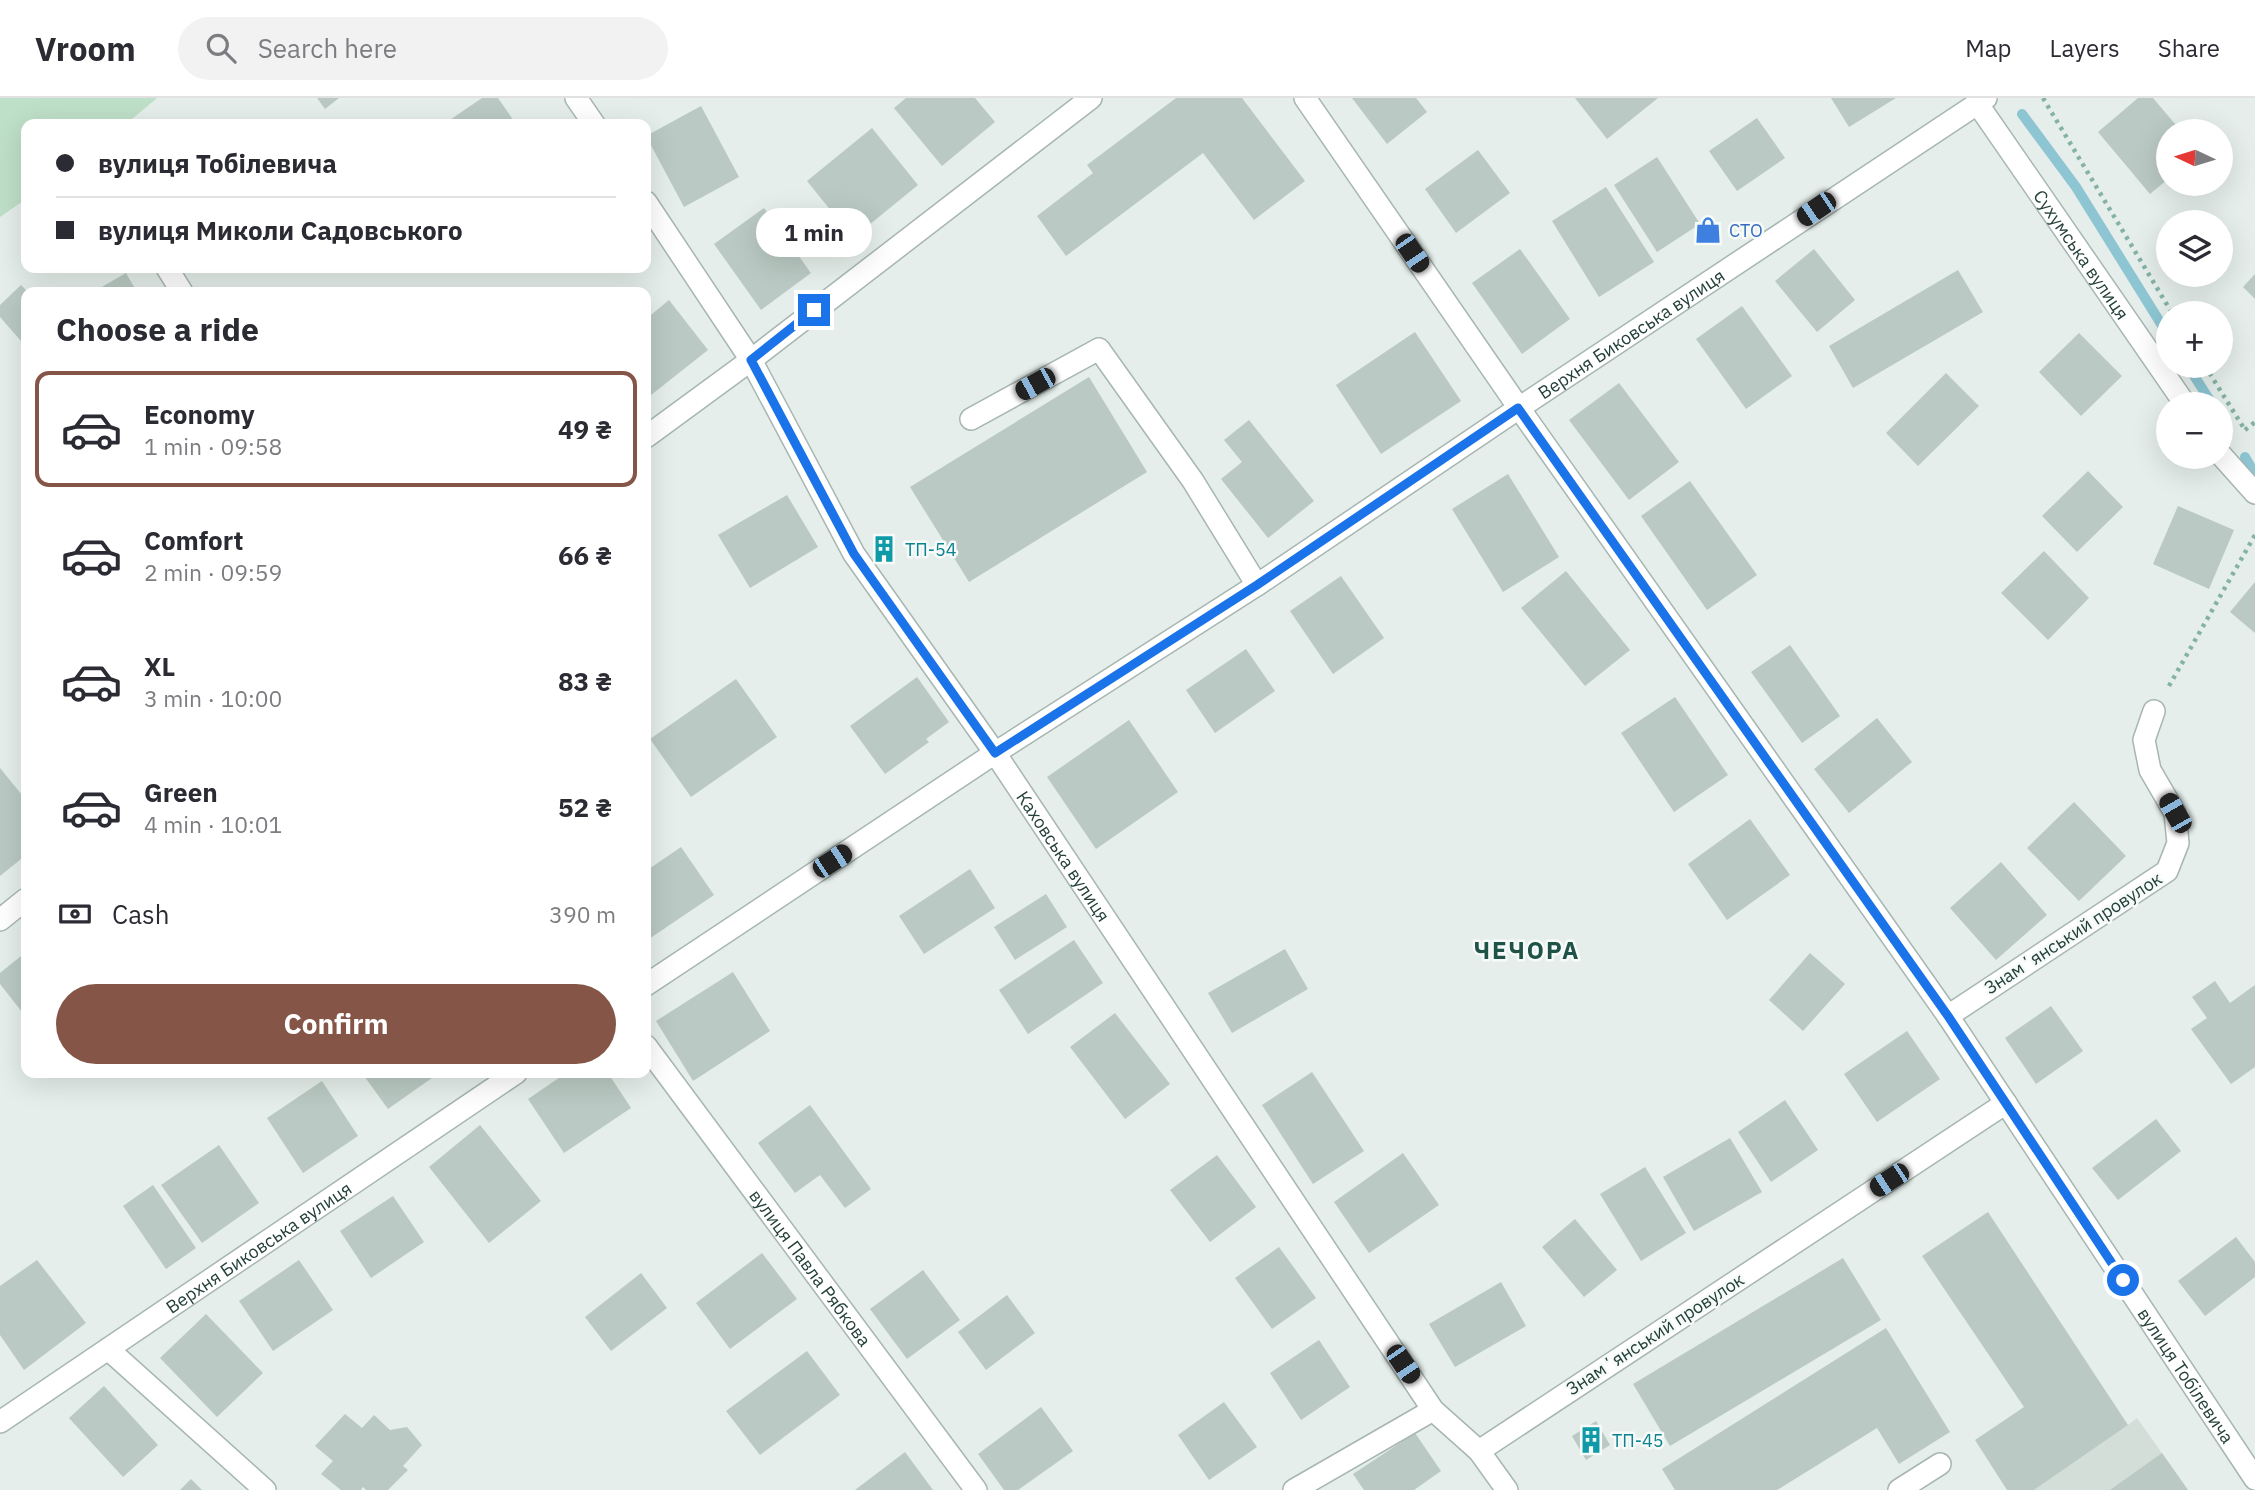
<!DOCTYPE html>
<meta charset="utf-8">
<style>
body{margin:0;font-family:"IBM Plex Sans",sans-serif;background:#f2f2f3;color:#2b2b33;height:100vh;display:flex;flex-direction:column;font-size:26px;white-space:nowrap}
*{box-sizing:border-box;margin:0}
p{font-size:23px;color:#7c7c81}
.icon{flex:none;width:38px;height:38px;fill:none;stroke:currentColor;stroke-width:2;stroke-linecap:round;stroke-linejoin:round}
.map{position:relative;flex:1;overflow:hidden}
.drawer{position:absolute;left:21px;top:189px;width:630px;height:791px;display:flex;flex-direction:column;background:#fff;border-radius:14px;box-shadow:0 7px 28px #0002}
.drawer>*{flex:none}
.banner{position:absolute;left:21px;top:21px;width:630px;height:154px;border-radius:14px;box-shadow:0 7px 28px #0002;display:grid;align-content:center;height:154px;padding:0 35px;background:#fff}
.needle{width:46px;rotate:274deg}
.buttons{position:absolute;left:2156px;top:21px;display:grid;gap:14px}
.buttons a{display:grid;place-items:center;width:77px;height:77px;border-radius:50%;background:#fff;box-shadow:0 7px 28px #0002;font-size:35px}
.end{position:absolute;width:32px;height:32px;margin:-16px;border:9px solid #1a73e8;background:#fff;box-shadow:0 0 0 4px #fff}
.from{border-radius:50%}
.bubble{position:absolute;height:49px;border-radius:24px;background:#fff;box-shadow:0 7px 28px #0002;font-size:23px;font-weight:700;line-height:49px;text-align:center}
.car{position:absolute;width:21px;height:42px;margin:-21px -10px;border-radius:9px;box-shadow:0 0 5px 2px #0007;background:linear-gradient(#222 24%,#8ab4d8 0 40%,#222 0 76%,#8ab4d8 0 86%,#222 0)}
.banner b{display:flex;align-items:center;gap:24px;height:66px;font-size:26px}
.banner b+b{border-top:2px solid #e1e1e2}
.banner i{width:18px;height:18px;background:#2b2b33}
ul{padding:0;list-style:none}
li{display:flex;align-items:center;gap:21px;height:116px;margin:0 14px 10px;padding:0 21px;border:4px solid transparent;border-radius:14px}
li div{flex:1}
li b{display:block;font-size:26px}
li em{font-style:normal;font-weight:700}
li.selected{border-color:#855547}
li>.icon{width:63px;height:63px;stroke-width:1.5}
h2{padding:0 35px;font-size:32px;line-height:84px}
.pay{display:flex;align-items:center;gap:18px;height:77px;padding:0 35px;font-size:26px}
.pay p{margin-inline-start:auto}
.button{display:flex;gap:14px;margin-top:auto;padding:14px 35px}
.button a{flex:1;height:80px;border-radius:42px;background:#855547;color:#fff;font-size:28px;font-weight:700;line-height:80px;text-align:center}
header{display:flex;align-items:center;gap:42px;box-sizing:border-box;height:98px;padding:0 35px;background:#fff;border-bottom:2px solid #e1e1e2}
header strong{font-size:33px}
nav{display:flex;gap:38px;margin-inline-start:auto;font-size:24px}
.search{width:490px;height:63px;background:#f2f2f3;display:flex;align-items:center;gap:18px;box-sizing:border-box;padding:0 24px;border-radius:38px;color:#7c7c81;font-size:26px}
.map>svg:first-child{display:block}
</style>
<header>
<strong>Vroom</strong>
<div class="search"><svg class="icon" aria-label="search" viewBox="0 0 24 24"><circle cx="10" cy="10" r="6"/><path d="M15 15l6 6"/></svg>Search here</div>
<nav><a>Map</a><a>Layers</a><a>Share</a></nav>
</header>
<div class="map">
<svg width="2255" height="1392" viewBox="0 0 2255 1392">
<rect width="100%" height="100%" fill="#e5eeea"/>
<path fill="#d3ded9" d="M2137,1320L2188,1392H2034L2128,1327Z"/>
<path fill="#bedfc8" d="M0,0H157L126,26H26V101L0,119Z"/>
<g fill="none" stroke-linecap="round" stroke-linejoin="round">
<g stroke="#8dc5d3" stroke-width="10">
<path d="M2022,16L2076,89L2168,237"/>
<path d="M2188,268L2212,306"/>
<path d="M2221,321L2226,329"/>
<path d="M2245,359L2255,376"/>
</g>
</g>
<g fill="#bac9c3">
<path d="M317,0H339L325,11Z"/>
<path d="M482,0H498L516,26H444Z"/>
<path d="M906,0H975L995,24L942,68L894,10Z"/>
<path d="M1176,0H1242L1305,83L1254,122L1203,55L1066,158L1037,118L1093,75L1087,67Z"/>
<path d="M1352,0H1416L1427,14L1387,46Z"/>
<path d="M1575,0H1658L1607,41Z"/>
<path d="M1831,0H1896L1849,29Z"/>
<path d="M2138,0H2153L2181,33H2168V81L2150,96L2098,34Z"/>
<path d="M701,8L739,79L684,109L646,38Z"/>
<path d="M1757,20L1785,60L1737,93L1709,53Z"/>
<path d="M872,30L918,87L853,140L807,83Z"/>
<path d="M1478,52L1510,95L1456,135L1425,91Z"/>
<path d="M1657,59L1700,126L1657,154L1614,87Z"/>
<path d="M1606,89L1654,164L1599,199L1552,123Z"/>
<path d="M764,110L811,175L761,212L714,146Z"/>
<path d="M1520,151L1570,221L1522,256L1472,185Z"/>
<path d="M1814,151L1855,202L1817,234L1775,183Z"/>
<path d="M1958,172L1983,214L1853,290L1829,248Z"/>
<path d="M126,175L137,194H93Z"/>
<path d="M2255,176V201L2243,189Z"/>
<path d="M21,187L28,194H26V238L21,243L0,219V207Z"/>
<path d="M669,202L708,252L646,301V221Z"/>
<path d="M1742,208L1792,278L1746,311L1696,241Z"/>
<path d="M1415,234L1461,303L1381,356L1336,287Z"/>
<path d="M2079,235L2122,278L2081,318L2039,274Z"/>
<path d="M1946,275L1979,308L1918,368L1886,335Z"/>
<path d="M1089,279L1147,374L969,484L910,389Z"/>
<path d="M1619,285L1679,364L1629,402L1569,322Z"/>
<path d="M1249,322L1314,403L1268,440L1221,381L1242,364L1224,342Z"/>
<path d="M2088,373L2123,409L2077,454L2042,418Z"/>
<path d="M1508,376L1559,459L1503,494L1452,411Z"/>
<path d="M1690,383L1757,477L1707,512L1641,418Z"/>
<path d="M787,397L818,449L750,490L718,437Z"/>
<path d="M2178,408L2234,432L2209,491L2153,466Z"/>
<path d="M888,441L895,452L880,461L874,449Z"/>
<path d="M2044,453L2089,500L2048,542L2001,495Z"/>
<path d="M1566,473L1630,552L1585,588L1521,510Z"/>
<path d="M1341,478L1384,540L1333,576L1290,513Z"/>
<path d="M2255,484V535L2230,514Z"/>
<path d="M1790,547L1840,618L1802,645L1751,574Z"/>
<path d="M1246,551L1275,593L1215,635L1186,592Z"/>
<path d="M917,579L949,624L926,641L929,644L885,676L850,628Z"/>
<path d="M736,581L777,639L691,699L650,641Z"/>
<path d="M1675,599L1728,677L1674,714L1621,635Z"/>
<path d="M1877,620L1912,664L1849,715L1814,671Z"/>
<path d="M1129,622L1178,694L1096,751L1047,679Z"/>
<path d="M0,670L26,702V757L0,778Z"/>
<path d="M2074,704L2126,758L2079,803L2027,750Z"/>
<path d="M1750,721L1790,777L1727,822L1688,766Z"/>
<path d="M681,749L714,797L646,843V773Z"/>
<path d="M2001,764L2047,817L1996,862L1950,810Z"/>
<path d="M970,771L995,810L924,856L899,818Z"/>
<path d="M1046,796L1067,829L1015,862L994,829Z"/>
<path d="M1074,842L1103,885L1028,936L999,892Z"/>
<path d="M1285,851L1308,891L1232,935L1208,895Z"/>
<path d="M26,854V919L0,886V875Z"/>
<path d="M1810,855L1845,886L1803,933L1769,902Z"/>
<path d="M733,874L770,933L693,983L656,923Z"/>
<path d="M2215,883L2230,905L2255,887V969L2231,986L2191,931L2207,920L2192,899Z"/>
<path d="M2051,908L2083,953L2036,986L2005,940Z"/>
<path d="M1115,915L1170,986L1125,1021L1070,949Z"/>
<path d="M1907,933L1940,981L1877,1024L1844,976Z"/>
<path d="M1312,974L1364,1053L1313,1086L1262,1007Z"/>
<path d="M362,975H439L388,1011Z"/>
<path d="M566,975H608L631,1010L564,1055L528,1001Z"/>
<path d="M322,983L358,1038L303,1075L267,1020Z"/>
<path d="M1785,1002L1818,1052L1771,1084L1738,1034Z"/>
<path d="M810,1007L871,1091L845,1110L820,1077L795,1095L758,1045Z"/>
<path d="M2156,1021L2181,1053L2118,1102L2092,1070Z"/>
<path d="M480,1027L541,1103L489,1145L429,1069Z"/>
<path d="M1730,1040L1762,1094L1694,1133L1663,1079Z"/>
<path d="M219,1047L259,1105L202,1145L161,1087Z"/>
<path d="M1403,1055L1439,1107L1369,1155L1334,1104Z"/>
<path d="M1217,1057L1256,1109L1210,1144L1170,1092Z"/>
<path d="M1645,1069L1686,1135L1641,1163L1600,1096Z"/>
<path d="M153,1087L196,1150L166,1171L123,1108Z"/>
<path d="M393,1098L424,1144L371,1180L340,1133Z"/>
<path d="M1988,1114L2128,1327L2034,1392H2007L1975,1342L2024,1309L1922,1158Z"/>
<path d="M1575,1121L1617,1172L1584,1199L1542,1149Z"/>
<path d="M2236,1139L2255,1164V1179L2205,1218L2178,1183Z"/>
<path d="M1279,1149L1316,1200L1272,1231L1235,1180Z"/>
<path d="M762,1155L797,1201L730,1251L696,1205Z"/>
<path d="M1843,1160L1881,1222L1670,1348L1633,1286Z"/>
<path d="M37,1162L86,1225L24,1272L0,1237V1188Z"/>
<path d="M299,1162L333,1212L273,1253L239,1203Z"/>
<path d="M923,1172L960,1222L907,1261L870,1211Z"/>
<path d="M641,1175L667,1210L611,1253L585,1219Z"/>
<path d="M1501,1184L1526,1228L1455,1269L1429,1226Z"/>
<path d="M1007,1197L1035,1235L986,1272L958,1234Z"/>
<path d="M206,1216L263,1275L217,1319L160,1260Z"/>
<path d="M1886,1230L1950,1334L1899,1366L1877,1330L1777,1392H1675L1662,1371Z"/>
<path d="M1319,1242L1350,1289L1301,1322L1270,1275Z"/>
<path d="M807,1253L840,1297L760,1357L726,1313Z"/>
<path d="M104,1288L158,1347L123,1379L69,1320Z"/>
<path d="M1224,1304L1257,1349L1209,1382L1178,1337Z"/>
<path d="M1041,1309L1073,1353L1018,1392H1004L978,1356Z"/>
<path d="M345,1316L362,1330L374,1317L390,1332L407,1329L422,1347L403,1368L408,1372L388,1392H366L363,1389L361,1392H341L321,1376L333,1363L315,1348Z"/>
<path d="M1596,1323L1610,1347L1586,1362L1572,1338Z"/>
<path d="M1415,1335L1441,1373L1414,1392H1364L1353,1376Z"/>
<path d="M905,1354L933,1392H855Z"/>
<path d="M2162,1355L2188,1392H2110Z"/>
<path d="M191,1381L202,1392H180Z"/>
</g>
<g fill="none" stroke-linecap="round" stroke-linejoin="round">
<defs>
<g id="service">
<path d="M971,321L1099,251L1193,383L1257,487"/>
<path d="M1899,1392L1940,1366"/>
</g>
<g id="minor">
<path d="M576,0L594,26"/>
<path id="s1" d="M1977,5L2185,306"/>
<path id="s2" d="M646,104L751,262L854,456L995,655L1433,1312L1479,1353L1507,1392"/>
<path d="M167,170L182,194"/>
<path d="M2221,357L2255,395"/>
<path id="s3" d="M646,887L995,655L1257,487L1519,310L1986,0"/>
<path d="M1948,918L2167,773L2178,745L2175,715L2150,672L2144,642L2154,613"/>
<path id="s4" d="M646,948L976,1392"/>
<path d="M108,1251L265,1392"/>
<path id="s5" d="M0,1324L516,975"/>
<path d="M1479,1353L2006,1005"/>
<path d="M1294,1392L1433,1312"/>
</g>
<g id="tertiary">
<path id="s6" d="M1305,0L1519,310L1948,918L2255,1381"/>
<path d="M646,339L751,262L1091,0"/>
<path d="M0,822L26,801"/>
</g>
</defs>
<use href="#service" stroke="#a7b6b2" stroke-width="24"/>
<use href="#minor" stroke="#a7b6b2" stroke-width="24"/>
<use href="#tertiary" stroke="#a7b6b2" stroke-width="24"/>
<g stroke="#85b2a6" stroke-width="4.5" stroke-dasharray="3.5 5" stroke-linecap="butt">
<path d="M2043,0L2172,215"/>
<path d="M2205,268L2245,332"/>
<path d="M2245,332L2255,324"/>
<path d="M2169,588L2255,437"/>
</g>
<use href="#service" stroke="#fff" stroke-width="21"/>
<use href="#minor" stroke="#fff" stroke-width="21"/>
<use href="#tertiary" stroke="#fff" stroke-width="21"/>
</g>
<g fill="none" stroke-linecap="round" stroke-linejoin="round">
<path stroke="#1a73e8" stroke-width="9" d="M814,212L751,262L854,456L995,655L1257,487L1518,310L1948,918L2123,1182"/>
</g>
<defs>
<symbol id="shop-bare" viewBox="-9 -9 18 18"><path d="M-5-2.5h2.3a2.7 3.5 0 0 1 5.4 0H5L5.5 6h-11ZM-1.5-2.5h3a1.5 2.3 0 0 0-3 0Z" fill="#3f7fe0" stroke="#f6faf8" stroke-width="2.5" paint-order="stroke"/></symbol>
<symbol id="building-bare" viewBox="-9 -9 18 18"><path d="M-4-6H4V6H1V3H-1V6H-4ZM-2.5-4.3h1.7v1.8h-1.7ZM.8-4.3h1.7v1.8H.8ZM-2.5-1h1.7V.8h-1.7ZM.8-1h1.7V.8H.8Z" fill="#0f9aa8" stroke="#f6faf8" stroke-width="2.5" paint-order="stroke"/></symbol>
</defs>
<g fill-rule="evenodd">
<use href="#shop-bare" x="1689" y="113" width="38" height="38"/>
<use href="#building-bare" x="865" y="432" width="38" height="38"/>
<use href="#building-bare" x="1572" y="1323" width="38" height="38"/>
</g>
<g text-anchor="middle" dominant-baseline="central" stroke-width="5" stroke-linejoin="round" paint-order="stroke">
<g font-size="18" fill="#366cbe" stroke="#f6faf8" text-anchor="start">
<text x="1729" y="132">СТО</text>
</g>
<g font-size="18" fill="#24403a" stroke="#f6faf8">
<text stroke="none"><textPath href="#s1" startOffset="184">Сухумська вулиця</textPath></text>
<text stroke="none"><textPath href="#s3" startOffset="1181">Верхня Биковська вулиця</textPath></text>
<text stroke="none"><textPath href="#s2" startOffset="777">Каховська вулиця</textPath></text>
<text transform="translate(2073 835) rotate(-33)">Знамʼянський провулок</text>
<text stroke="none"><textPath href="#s5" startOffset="312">Верхня Биковська вулиця</textPath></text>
<text stroke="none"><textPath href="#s4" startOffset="276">вулиця Павла Рябкова</textPath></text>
<text transform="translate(1655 1236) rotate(-33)">Знамʼянський провулок</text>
<text stroke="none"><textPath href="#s6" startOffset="1552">вулиця Тобілевича</textPath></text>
</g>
<g font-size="18" fill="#0d838f" stroke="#f6faf8" text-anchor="start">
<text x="905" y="451">ТП-54</text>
<text x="1612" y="1342">ТП-45</text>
</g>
<g font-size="24" font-weight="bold" letter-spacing="2" fill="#1f5348" stroke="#f6faf8">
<text x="1527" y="852">ЧЕЧОРА</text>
</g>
</g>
</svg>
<div class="buttons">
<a><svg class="needle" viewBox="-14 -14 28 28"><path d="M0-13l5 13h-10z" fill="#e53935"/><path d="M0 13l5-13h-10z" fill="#7c7c81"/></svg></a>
<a><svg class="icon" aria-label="layers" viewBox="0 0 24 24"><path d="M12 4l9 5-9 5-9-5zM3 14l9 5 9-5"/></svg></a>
<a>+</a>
<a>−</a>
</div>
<i class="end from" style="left:2123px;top:1182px"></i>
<i class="end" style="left:814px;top:212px"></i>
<div class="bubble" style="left:756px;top:110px;width:116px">1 min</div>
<i class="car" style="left:1816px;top:111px;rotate:236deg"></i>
<i class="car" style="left:1412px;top:155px;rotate:146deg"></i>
<i class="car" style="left:1035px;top:286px;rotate:241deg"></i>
<i class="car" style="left:2175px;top:715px;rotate:330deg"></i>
<i class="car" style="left:832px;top:763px;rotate:57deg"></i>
<i class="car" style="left:1889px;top:1082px;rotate:237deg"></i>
<i class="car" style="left:1403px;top:1266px;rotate:146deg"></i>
<div class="banner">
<b><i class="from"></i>вулиця Тобілевича</b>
<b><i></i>вулиця Миколи Садовського</b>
</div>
<section class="drawer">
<h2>Choose a ride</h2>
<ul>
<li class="selected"><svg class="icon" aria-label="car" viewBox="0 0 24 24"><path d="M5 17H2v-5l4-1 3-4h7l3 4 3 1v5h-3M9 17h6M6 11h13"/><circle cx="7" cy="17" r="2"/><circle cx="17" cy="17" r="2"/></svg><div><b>Economy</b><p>1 min · 09:58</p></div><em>49 ₴</em></li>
<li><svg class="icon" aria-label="car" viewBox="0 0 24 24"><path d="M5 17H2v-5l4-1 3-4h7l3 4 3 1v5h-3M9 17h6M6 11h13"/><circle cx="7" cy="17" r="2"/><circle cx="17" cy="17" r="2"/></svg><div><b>Comfort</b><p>2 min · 09:59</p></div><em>66 ₴</em></li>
<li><svg class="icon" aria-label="car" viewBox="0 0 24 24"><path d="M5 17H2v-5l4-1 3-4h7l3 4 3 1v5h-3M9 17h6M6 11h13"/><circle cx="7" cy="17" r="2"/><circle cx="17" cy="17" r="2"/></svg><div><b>XL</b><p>3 min · 10:00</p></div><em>83 ₴</em></li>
<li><svg class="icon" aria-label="car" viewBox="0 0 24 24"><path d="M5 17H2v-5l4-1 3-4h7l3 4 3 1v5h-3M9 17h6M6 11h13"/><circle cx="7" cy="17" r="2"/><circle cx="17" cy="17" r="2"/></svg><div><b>Green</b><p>4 min · 10:01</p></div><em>52 ₴</em></li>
</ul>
<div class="pay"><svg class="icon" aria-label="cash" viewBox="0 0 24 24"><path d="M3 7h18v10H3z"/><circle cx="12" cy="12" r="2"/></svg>Cash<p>390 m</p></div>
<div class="button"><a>Confirm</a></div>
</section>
</div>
